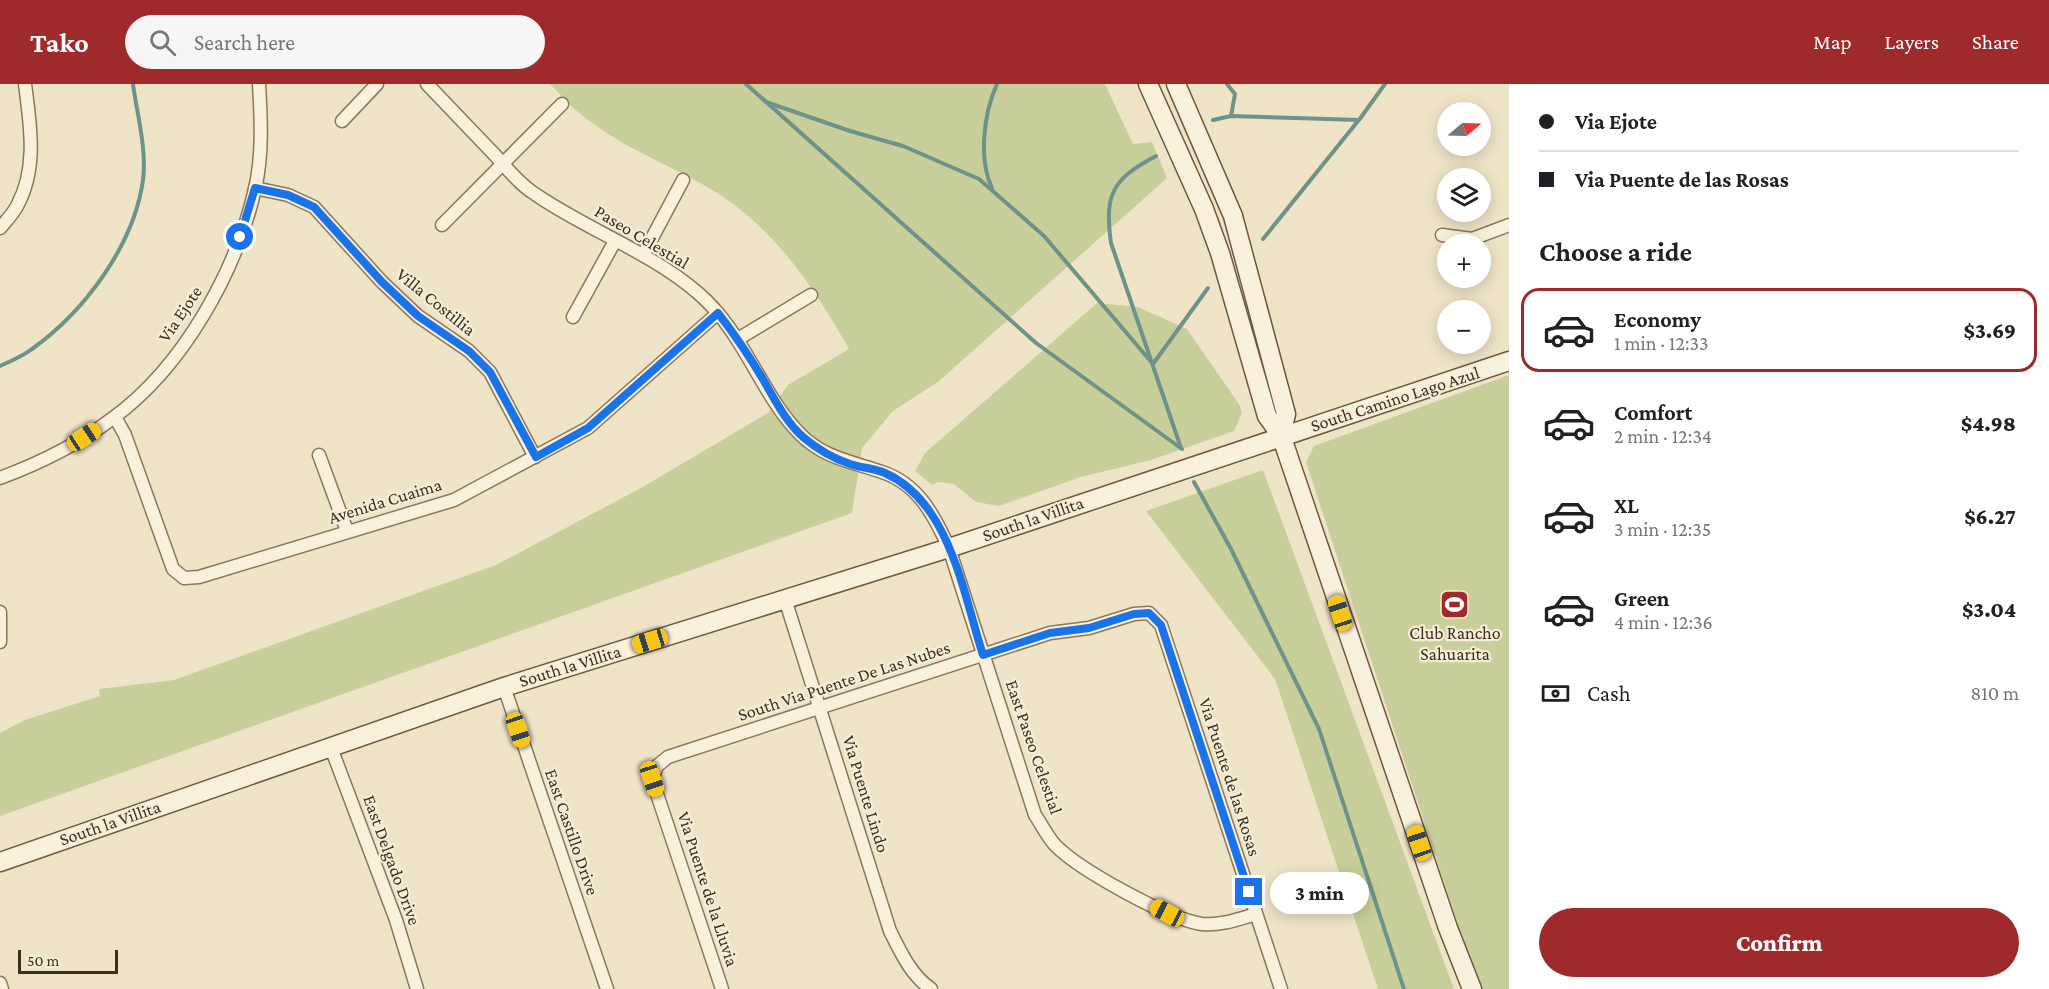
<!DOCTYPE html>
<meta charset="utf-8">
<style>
body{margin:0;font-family:"Crimson Pro",serif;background:#f6f6f6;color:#202124;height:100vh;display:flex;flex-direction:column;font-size:22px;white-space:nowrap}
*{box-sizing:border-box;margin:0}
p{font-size:20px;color:#757577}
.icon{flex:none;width:33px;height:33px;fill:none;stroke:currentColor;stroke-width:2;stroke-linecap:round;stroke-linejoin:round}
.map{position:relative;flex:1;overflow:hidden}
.sheet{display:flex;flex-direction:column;background:#fff;width:540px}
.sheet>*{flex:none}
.top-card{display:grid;align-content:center;height:132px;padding:0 30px;background:#fff}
.needle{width:39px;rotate:71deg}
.tools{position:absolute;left:1437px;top:18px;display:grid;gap:12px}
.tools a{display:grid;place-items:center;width:54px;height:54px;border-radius:50%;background:#fff;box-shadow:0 3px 15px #0003;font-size:30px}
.scale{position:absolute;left:18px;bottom:15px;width:100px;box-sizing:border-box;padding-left:6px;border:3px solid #3d2e20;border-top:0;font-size:16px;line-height:21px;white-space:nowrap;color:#3d2e20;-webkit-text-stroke:4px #f7eed8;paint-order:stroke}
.end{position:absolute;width:27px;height:27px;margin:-14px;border:8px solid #1a73e8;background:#fff;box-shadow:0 0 0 3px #fff}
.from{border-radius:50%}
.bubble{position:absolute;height:42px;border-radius:21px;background:#fff;box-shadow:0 3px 15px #0003;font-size:20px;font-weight:800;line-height:42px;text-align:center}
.car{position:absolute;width:18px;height:36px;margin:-18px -9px;border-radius:8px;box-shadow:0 0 4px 2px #0007;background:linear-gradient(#f5c518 24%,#345 0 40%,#f5c518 0 76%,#345 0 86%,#f5c518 0)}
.top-card b{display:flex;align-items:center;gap:21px;height:57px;font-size:22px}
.top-card b+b{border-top:2px solid #e0e0e0}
.top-card i{width:15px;height:15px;background:#202124}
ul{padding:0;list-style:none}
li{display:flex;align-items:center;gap:18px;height:84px;margin:0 12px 9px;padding:0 18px;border:3px solid transparent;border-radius:18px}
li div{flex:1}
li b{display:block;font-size:22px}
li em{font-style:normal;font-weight:800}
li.current{border-color:#9e2a2b}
li>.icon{width:54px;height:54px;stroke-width:1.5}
h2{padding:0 30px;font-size:27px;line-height:72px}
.pay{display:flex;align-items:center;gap:15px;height:66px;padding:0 30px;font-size:22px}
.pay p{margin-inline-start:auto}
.button{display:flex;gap:12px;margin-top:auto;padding:12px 30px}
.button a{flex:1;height:69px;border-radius:36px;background:#9e2a2b;color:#fff;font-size:24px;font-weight:800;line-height:69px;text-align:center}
header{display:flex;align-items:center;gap:36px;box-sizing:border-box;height:84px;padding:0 30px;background:#9e2a2b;color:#fff}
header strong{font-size:28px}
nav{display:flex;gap:33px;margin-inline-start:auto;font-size:21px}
.search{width:420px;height:54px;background:#f6f6f6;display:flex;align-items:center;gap:15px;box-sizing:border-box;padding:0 21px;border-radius:33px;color:#757577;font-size:22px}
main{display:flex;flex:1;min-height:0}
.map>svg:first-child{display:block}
</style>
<header>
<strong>Tako</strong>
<div class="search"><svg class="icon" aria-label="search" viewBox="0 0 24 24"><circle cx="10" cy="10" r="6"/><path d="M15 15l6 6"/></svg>Search here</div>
<nav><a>Map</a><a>Layers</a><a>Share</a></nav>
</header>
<main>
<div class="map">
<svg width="1509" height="905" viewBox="0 0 1509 905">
<rect width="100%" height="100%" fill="#f0e4c8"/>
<g fill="#c9cf9b">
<path d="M550,0H1105L1133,60L1152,58L1167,94L938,298L893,327L862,364L852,429L0,732V649L25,636L100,612L99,605L174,596L496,481L641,404L768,329L788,301L849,265C817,209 782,155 729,117C687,87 635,71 594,40C577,29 564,15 550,0Z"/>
<path d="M1097,219L1138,223L1187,245L1239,320L1242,329L1234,347L1151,376L1081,393L999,422L976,418L954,400L938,398L932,401L915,387L925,369Z"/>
<path d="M1509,291V905H1483L1464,859L1306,378L1314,362Z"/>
<path d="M1263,386L1454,905H1378L1275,595L1146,427Z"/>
</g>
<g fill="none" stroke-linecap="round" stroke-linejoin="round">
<g stroke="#6f938a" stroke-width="4">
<path d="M746,0L1036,259L1182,365"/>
<path d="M1227,0L1235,10L1231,32"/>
<path d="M766,18L850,47L903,62L979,95L1044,152L1153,280L1208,204"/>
<path d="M1213,36L1231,32L1359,36L1385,0"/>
<path d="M1156,72C1113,95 1104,109 1111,159L1181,364"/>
<path d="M992,104C978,74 984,29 997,0"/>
<path d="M1263,155L1358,37"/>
<path d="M0,282C11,277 23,272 32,265C85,227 134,161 143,96C147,66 137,30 133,0"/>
<path d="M1194,398L1231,465L1319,645L1404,905"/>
</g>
<defs>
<g id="street">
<path d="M427,0C449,23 471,46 493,69C506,83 519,100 535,110C587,146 649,167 698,209C745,249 760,310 801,351C824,374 853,378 882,388C918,400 934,431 949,464L1035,731C1042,741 1048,754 1056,762C1080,786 1168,835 1202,840C1220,842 1239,835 1256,830"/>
<path d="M342,37L377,0"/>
<path d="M255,104L288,111L314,123L382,198L418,232L469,267L490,288L535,373"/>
<path d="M442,141L562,20"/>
<path d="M0,144C6,137 13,130 17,122C38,84 30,40 25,0"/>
<path d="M1442,151L1472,155L1509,141"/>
<path d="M643,171L683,96"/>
<path d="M573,233L615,157"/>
<path d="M738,255L811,211"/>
<path d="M115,333L125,351L173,485L184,494L199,493L454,416L588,344L718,229"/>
<path d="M319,371L347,447"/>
<path d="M0,394C40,379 79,360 113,334C183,283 236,188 255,105C263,71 261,34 259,0"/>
<path d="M785,515L890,847C901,869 911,891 931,905"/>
<path d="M0,528V558"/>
<path d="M504,603L607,905"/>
<path d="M330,661L396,836L417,905"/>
<path d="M0,899L2,905"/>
<path d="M722,905L652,695L657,682L668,673L1050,549L1089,544L1134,530L1149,529L1161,541L1281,905"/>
</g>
<g id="secondary">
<path d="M1148,0L1204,125L1220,169L1267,332L1281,351L1448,844L1472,905"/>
<path d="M1176,0L1233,132L1286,330L1281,351"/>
<path d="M0,778L504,603L949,464L1509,277"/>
</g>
</defs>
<use href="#street" stroke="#8d765c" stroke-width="15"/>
<use href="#secondary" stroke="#6f573f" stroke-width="21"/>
<use href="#street" stroke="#faf1dc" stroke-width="12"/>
<use href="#secondary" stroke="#faf1dc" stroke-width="18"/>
</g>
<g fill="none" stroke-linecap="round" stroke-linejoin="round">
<path stroke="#1a73e8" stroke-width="8" d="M240,153L255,104L288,111L314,123L382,198L418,232L469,267L490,288L536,373L588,344L718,229C735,251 750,273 764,297C775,316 786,338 803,353C817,365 832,374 850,380C861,384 874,384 885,389C950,418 963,509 983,571L1050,549L1089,544L1134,530L1149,529L1161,541L1249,808"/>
</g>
<defs>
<symbol id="stadium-square" viewBox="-11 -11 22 22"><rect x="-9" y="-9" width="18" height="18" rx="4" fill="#9e2a2b" stroke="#f7eed8"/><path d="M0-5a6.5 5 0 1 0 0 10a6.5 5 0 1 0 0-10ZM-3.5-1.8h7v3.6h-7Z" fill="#fff"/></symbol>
</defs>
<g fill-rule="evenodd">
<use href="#stadium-square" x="1438" y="504" width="33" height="33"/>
</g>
<g text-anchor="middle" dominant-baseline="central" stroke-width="4.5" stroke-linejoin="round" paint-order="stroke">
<g font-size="18" fill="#3d2e20" stroke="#f7eed8">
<text transform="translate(642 153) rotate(31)">Paseo Celestial</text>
<text transform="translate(436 218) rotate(39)">Villa Costillia</text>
<text transform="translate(180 230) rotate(-56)">Via Ejote</text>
<text transform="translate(1395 315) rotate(-18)">South Camino Lago Azul</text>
<text transform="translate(385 417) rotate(-17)">Avenida Cuaima</text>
<text transform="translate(1033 435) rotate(-19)">South la Villita</text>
<text transform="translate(570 582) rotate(-17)">South la Villita</text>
<text transform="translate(844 597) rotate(-18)">South Via Puente De Las Nubes</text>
<text transform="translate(1034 663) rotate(71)">East Paseo Celestial</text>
<text transform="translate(1230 693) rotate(72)">Via Puente de las Rosas</text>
<text transform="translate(866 710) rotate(73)">Via Puente Lindo</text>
<text transform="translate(110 739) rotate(-19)">South la Villita</text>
<text transform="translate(572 748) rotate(71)">East Castillo Drive</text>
<text transform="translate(392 776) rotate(70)">East Delgado Drive</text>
<text transform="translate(708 805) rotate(72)">Via Puente de la Lluvia</text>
</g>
<g font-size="18" fill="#3d2e20" stroke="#f7eed8">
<text x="1455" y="549">Club Rancho<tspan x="1455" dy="21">Sahuarita</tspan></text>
</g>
</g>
</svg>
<div class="tools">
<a><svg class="needle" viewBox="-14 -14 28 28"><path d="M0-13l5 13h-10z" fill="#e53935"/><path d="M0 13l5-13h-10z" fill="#757577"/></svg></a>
<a><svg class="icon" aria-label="layers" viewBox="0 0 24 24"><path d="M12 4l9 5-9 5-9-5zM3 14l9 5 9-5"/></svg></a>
<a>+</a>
<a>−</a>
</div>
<div class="scale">50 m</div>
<i class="end from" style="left:240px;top:153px"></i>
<i class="end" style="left:1249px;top:808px"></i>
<div class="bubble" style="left:1270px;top:788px;width:99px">3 min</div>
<i class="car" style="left:84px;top:353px;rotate:57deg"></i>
<i class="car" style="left:1340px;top:529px;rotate:342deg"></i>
<i class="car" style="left:650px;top:557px;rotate:253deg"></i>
<i class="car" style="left:518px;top:646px;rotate:161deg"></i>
<i class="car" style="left:652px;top:695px;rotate:162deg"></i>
<i class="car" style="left:1419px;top:759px;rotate:341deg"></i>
<i class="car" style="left:1167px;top:829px;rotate:298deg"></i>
</div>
<section class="sheet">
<div class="top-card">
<b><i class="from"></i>Via Ejote</b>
<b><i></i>Via Puente de las Rosas</b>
</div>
<h2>Choose a ride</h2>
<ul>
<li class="current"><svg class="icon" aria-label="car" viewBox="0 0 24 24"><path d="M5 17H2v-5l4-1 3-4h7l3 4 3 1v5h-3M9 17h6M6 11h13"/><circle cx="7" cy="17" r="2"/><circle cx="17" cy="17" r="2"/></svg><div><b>Economy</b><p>1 min · 12:33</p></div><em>$3.69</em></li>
<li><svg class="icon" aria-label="car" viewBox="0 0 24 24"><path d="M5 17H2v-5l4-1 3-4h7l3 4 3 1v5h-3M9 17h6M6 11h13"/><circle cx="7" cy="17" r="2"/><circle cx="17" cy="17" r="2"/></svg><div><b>Comfort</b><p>2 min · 12:34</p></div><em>$4.98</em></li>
<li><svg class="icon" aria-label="car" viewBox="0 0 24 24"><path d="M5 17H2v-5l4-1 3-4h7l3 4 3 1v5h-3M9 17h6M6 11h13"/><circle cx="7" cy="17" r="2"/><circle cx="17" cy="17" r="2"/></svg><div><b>XL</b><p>3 min · 12:35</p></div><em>$6.27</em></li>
<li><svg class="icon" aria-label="car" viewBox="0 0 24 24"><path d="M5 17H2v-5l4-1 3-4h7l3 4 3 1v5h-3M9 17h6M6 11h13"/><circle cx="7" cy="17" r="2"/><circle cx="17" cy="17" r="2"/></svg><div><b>Green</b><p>4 min · 12:36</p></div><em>$3.04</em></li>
</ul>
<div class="pay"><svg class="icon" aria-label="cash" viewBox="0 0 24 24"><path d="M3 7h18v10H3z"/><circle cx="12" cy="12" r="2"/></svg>Cash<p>810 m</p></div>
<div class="button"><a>Confirm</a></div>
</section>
</main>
